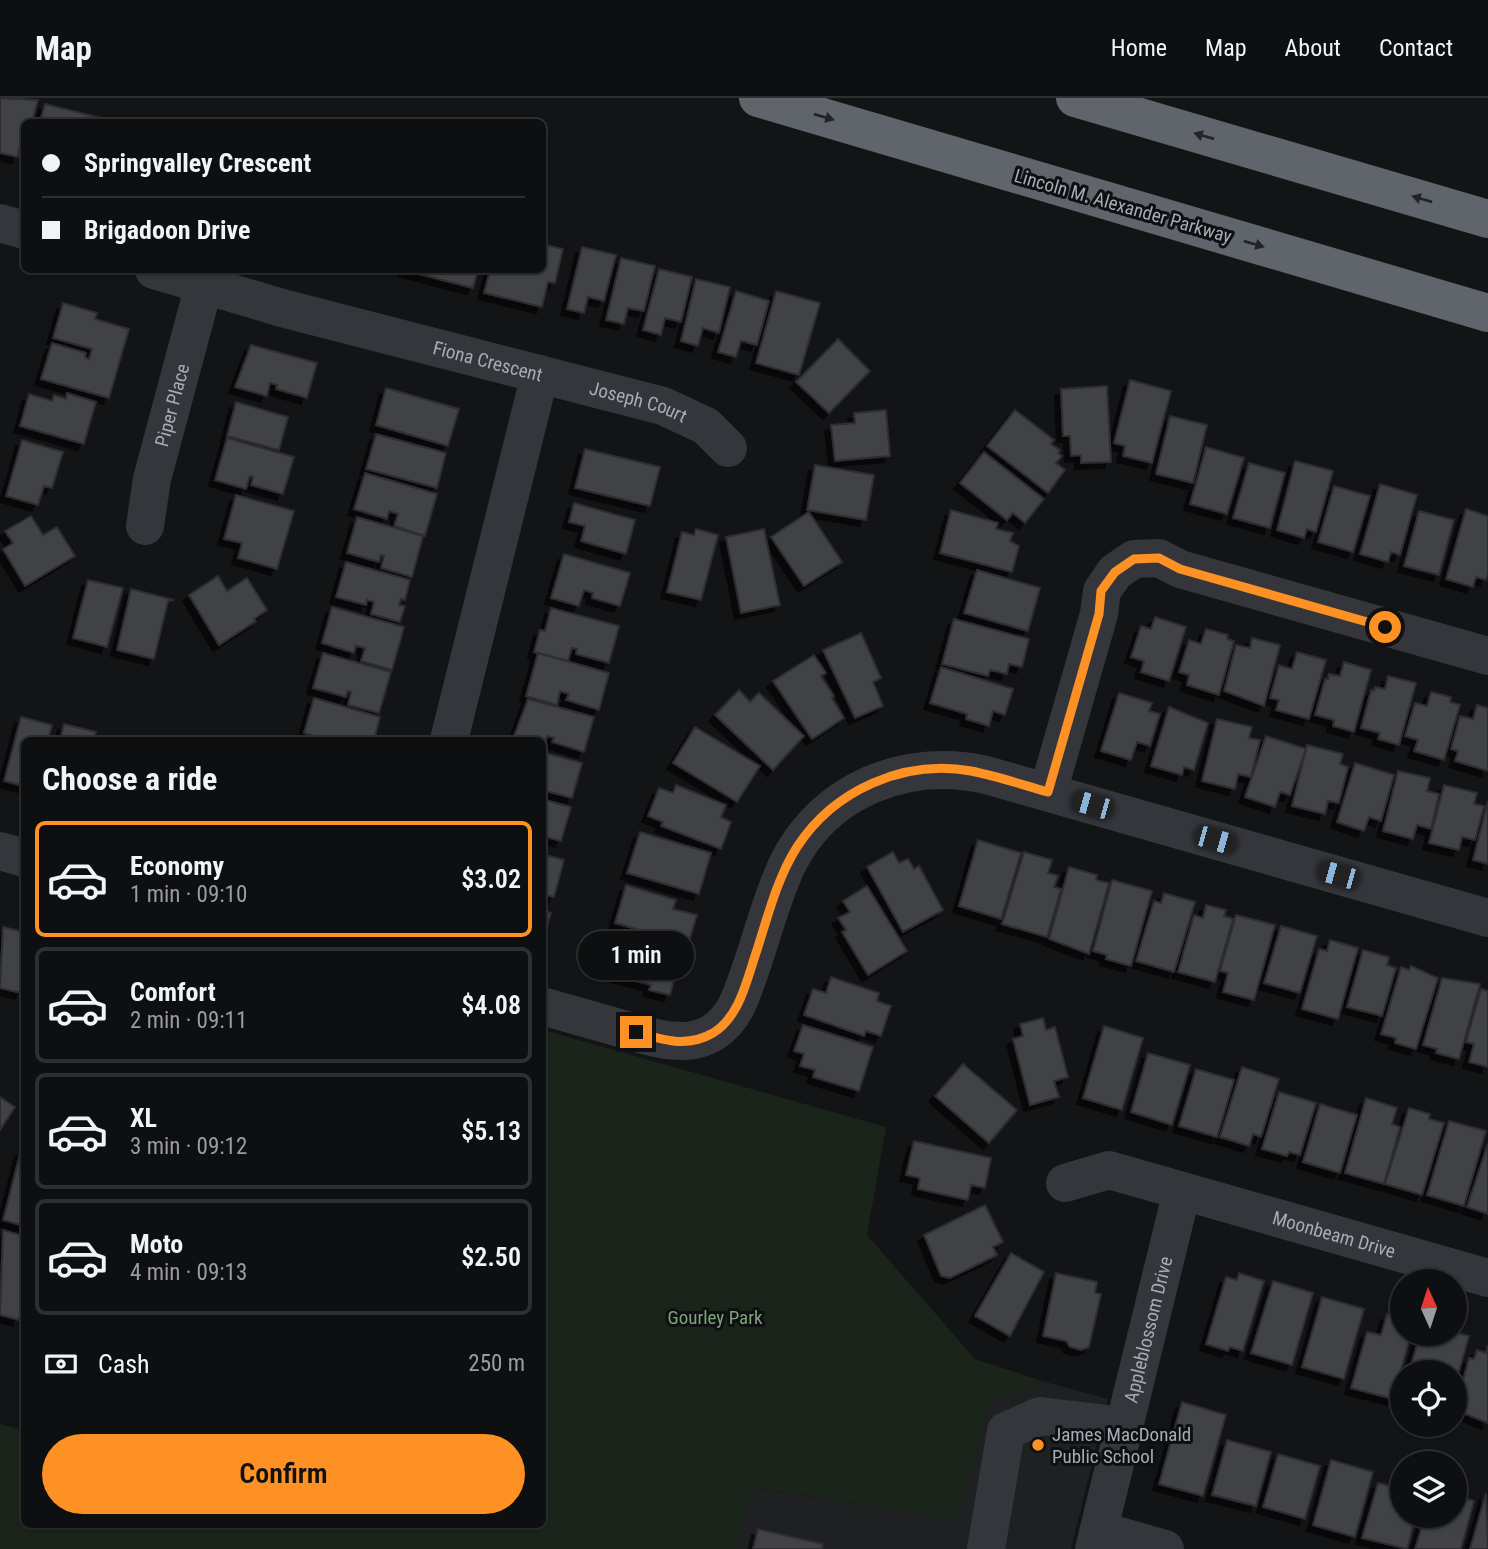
<!DOCTYPE html>
<meta charset="utf-8">
<style>
body{margin:0;font-family:"Roboto Condensed",sans-serif;background:#1c1d1e;color:#f1f3f6;height:100vh;display:flex;flex-direction:column;font-size:26px;white-space:nowrap}
*{box-sizing:border-box;margin:0}
p{font-size:23px;color:#9b9c9f}
.icon{flex:none;width:38px;height:38px;fill:none;stroke:currentColor;stroke-width:2;stroke-linecap:round;stroke-linejoin:round}
.map{position:relative;flex:1;overflow:hidden}
.panel{position:absolute;left:21px;top:639px;width:525px;height:791px;display:flex;flex-direction:column;background:#0e0f10;border-radius:10px;box-shadow:0 2px 5px #0004,0 0 0 2px #2e2f30}
.panel>*{flex:none}
.guide{position:absolute;left:21px;top:21px;width:525px;height:154px;border-radius:10px;box-shadow:0 2px 5px #0004,0 0 0 2px #2e2f30;display:grid;align-content:center;height:154px;padding:0 21px;background:#0e0f10}
.needle{width:46px;rotate:357deg}
.controls{position:absolute;left:1390px;top:1171px;display:grid;gap:14px}
.controls a{display:grid;place-items:center;width:77px;height:77px;border-radius:50%;background:#0e0f10;box-shadow:0 2px 5px #0004,0 0 0 2px #2e2f30;font-size:35px}
.end{position:absolute;width:32px;height:32px;margin:-16px;border:9px solid #fe9123;background:#111;box-shadow:0 0 0 4px #111}
.from{border-radius:50%}
.bubble{position:absolute;height:49px;border-radius:24px;background:#0e0f10;box-shadow:0 2px 5px #0004,0 0 0 2px #2e2f30;font-size:23px;font-weight:600;line-height:49px;text-align:center}
.car{position:absolute;width:21px;height:42px;margin:-21px -10px;border-radius:9px;box-shadow:0 0 5px 2px #0007;background:linear-gradient(#222 24%,#8ab4d8 0 40%,#222 0 76%,#8ab4d8 0 86%,#222 0)}
.guide b{display:flex;align-items:center;gap:24px;height:66px;font-size:26px}
.guide b+b{border-top:2px solid #2e2f30}
.guide i{width:18px;height:18px;background:#f1f3f6}
ul{padding:0;list-style:none}
li{display:flex;align-items:center;gap:21px;height:116px;margin:0 14px 10px;padding:0 7px;border:4px solid #2e2f30;border-radius:10px}
li div{flex:1}
li b{display:block;font-size:26px}
li em{font-style:normal;font-weight:600}
li.on{border-color:#fe9123}
li>.icon{width:63px;height:63px;stroke-width:1.5}
h2{padding:0 21px;font-size:32px;line-height:84px}
.pay{display:flex;align-items:center;gap:18px;height:77px;padding:0 21px;font-size:26px}
.pay p{margin-inline-start:auto}
.action{display:flex;gap:14px;margin-top:auto;padding:14px 21px}
.action a{flex:1;height:80px;border-radius:42px;background:#fe9123;color:#111;font-size:28px;font-weight:600;line-height:80px;text-align:center}
header{display:flex;align-items:center;gap:42px;box-sizing:border-box;height:98px;padding:0 35px;background:#0e0f10;border-bottom:2px solid #2e2f30}
header strong{font-size:33px}
nav{display:flex;gap:38px;margin-inline-start:auto;font-size:24px}
.map>svg:first-child{display:block}
</style>
<header>
<strong>Map</strong>
<nav><a>Home</a><a>Map</a><a>About</a><a>Contact</a></nav>
</header>
<div class="map">
<svg width="1488" height="1451" viewBox="0 0 1488 1451">
<defs>
<filter id="shadow"><feDropShadow dx="-6" dy="6" stdDeviation="0" flood-color="#0009"/></filter>
</defs>
<rect width="100%" height="100%" fill="#131415"/>
<path fill="#1f2022" d="M1042,1283L1108,1301L1071,1451H735L751,1389L957,1422L990,1304Z"/>
<path fill="#1b241b" d="M543,932L886,1029L867,1137L975,1261L1042,1283L990,1305L957,1422L752,1389L735,1451H0V1326L24,1332V1426H542Z"/>
<g fill="#3f4245" stroke="#2d2e32" stroke-width="2" filter="url(#shadow)">
<path d="M0,0L38,2L32,24H24L18,59L0,55Z"/>
<path d="M45,6L113,23L112,24H40Z"/>
<path d="M542,146L563,151L555,185L548,184L542,209L484,195L490,172H542Z"/>
<path d="M582,149L616,157L604,203L588,199L584,215L567,211Z"/>
<path d="M621,160L655,168L644,213L628,210L624,226L606,222Z"/>
<path d="M659,171L692,179L681,224L665,220L661,237L643,232Z"/>
<path d="M403,172H478L473,190Z"/>
<path d="M696,181L730,189L719,235L703,230L698,248L681,243Z"/>
<path d="M736,193L769,203L757,247L741,243L736,259L718,254Z"/>
<path d="M776,193L820,205L799,277L756,265Z"/>
<path d="M63,205L97,215L95,221L129,231L109,300L41,281L52,245L86,255L85,259L89,261L92,251L53,240Z"/>
<path d="M838,241L870,273L829,315L796,284Z"/>
<path d="M251,247L317,265L307,300L276,291L277,287L270,285L267,298L235,289Z"/>
<path d="M1130,282L1171,293L1152,365L1123,358L1125,348L1114,345Z"/>
<path d="M1107,288L1111,364L1081,365V357L1071,358L1070,338H1063L1061,291Z"/>
<path d="M386,290L459,311L448,348L376,327Z"/>
<path d="M67,295L96,304L84,346L20,328L29,296L52,303L54,297L66,301Z"/>
<path d="M236,304L288,319L279,352L227,338Z"/>
<path d="M886,312L890,358L835,363L831,327L855,325L854,315Z"/>
<path d="M1015,312L1054,342L1051,346L1060,352L1058,355L1062,358L1056,365L1065,372L1048,395L987,348Z"/>
<path d="M1170,318L1207,327L1193,385L1156,376Z"/>
<path d="M376,336L446,355L437,390L366,371Z"/>
<path d="M227,340L294,359L283,396L251,387L253,379L250,378L246,391L215,382Z"/>
<path d="M22,342L63,354L52,390L44,388L38,407L6,398Z"/>
<path d="M1206,349L1244,360L1227,416L1190,406Z"/>
<path d="M585,351L660,369L650,408L575,390Z"/>
<path d="M984,354L1044,401L1025,425L1013,415L1007,422L960,385Z"/>
<path d="M1295,363L1333,373L1316,434L1307,431L1304,440L1277,432Z"/>
<path d="M1249,365L1285,375L1270,430L1233,420Z"/>
<path d="M815,367L874,377L866,422L807,412Z"/>
<path d="M365,375L437,396L425,438L394,428L398,416L389,413L387,421L354,411Z"/>
<path d="M1380,386L1417,397L1400,457L1391,454L1388,464L1360,456Z"/>
<path d="M1334,388L1370,398L1353,454L1318,444Z"/>
<path d="M236,397L294,413L277,471L238,460L242,445L224,441Z"/>
<path d="M574,405L635,422L626,456L581,443L585,428L569,424Z"/>
<path d="M1466,411L1488,418V475L1486,482L1476,479L1473,489L1446,481Z"/>
<path d="M951,412L998,425L996,431L1013,435L1010,443L1019,448L1012,474L940,455Z"/>
<path d="M1419,413L1454,422L1439,477L1404,468Z"/>
<path d="M809,414L842,464L804,488L771,439Z"/>
<path d="M31,418L43,437L57,429L75,458L25,488L3,451L13,445L5,433Z"/>
<path d="M357,419L423,438L412,479L381,470L384,458L381,457L379,464L347,455Z"/>
<path d="M696,431L718,437L701,502L667,494L682,434L694,437Z"/>
<path d="M764,431L780,507L741,515L726,439Z"/>
<path d="M564,456L630,475L620,508L592,500L593,495L584,492L579,508L551,500Z"/>
<path d="M346,464L410,482L405,502L401,501L399,507L405,508L400,524L371,516L374,504L367,502L366,507L336,499Z"/>
<path d="M977,472L1040,490L1028,533L964,515Z"/>
<path d="M218,478L227,493L247,480L267,512L254,521L256,523L219,547L189,497Z"/>
<path d="M88,482L123,490L107,549L73,540Z"/>
<path d="M131,491L174,502L168,503L154,561L117,552Z"/>
<path d="M332,509L404,529L392,572L361,563L365,550L356,548L354,555L322,545Z"/>
<path d="M551,510L619,528L609,565L576,556L577,551L572,550L568,563L534,554L540,532L545,533Z"/>
<path d="M1155,519L1186,529L1169,583L1141,574L1144,563L1131,559L1141,528L1151,531Z"/>
<path d="M954,521L1029,541L1022,569L1009,566L1007,576L990,572L988,578L942,566Z"/>
<path d="M1206,531L1228,537L1227,541L1234,543L1219,597L1187,587L1189,577L1179,574L1189,542L1201,546Z"/>
<path d="M861,535L881,580L873,584L883,608L855,620L823,552Z"/>
<path d="M1252,540L1280,547L1264,608L1224,593L1236,547L1250,550Z"/>
<path d="M1297,554L1326,562L1309,621L1276,612L1279,602L1270,600L1279,567L1292,571Z"/>
<path d="M323,555L391,574L379,615L348,607L351,594L348,593L346,599L313,590Z"/>
<path d="M538,555L609,575L599,612L566,602L569,596L560,593L557,607L526,598Z"/>
<path d="M814,557L826,575L821,578L834,598L832,600L844,620L812,641L773,583Z"/>
<path d="M1344,564L1371,572L1354,634L1333,628L1334,622L1315,617L1325,581H1328L1329,576L1340,578Z"/>
<path d="M941,569L1013,591L1005,617L993,613L989,628L966,621L967,616L930,605Z"/>
<path d="M1388,578L1416,585L1399,647L1378,641L1380,635L1361,630L1371,592L1374,593L1375,589L1385,591Z"/>
<path d="M739,592L750,604L759,595L804,638L773,672L715,617Z"/>
<path d="M1431,594L1451,599L1450,604L1460,607L1444,662L1414,653L1418,642L1405,638L1415,605L1427,608Z"/>
<path d="M1119,595L1152,605L1149,613L1160,616L1150,648L1137,644L1131,662L1101,653Z"/>
<path d="M314,600L380,619L374,642H341L342,639L337,638L335,642H329L304,635Z"/>
<path d="M528,601L594,619L584,654L552,644L554,640L547,638L544,650L542,642L513,641Z"/>
<path d="M1477,607L1488,610V673L1455,663L1458,653L1451,651L1460,618L1473,621Z"/>
<path d="M1169,609L1208,625L1194,672L1184,669L1182,677L1151,668Z"/>
<path d="M21,619L52,627L48,642H24V688L4,683Z"/>
<path d="M1217,621L1252,629L1249,640L1260,642L1251,679L1238,676L1235,691L1202,683Z"/>
<path d="M64,626L96,634L93,642H60Z"/>
<path d="M695,629L760,668L737,704L673,665Z"/>
<path d="M1266,638L1306,651L1290,697L1280,694L1275,709L1245,699Z"/>
<path d="M1307,647L1343,656L1340,666L1348,669L1339,705L1328,703L1325,716L1292,708Z"/>
<path d="M542,654L582,665L572,700L542,692Z"/>
<path d="M1355,665L1394,677L1381,723L1369,719L1364,733L1337,724Z"/>
<path d="M1398,673L1430,680L1427,693L1439,696L1431,731L1417,727L1413,741L1383,733Z"/>
<path d="M676,687L726,707L721,719L731,724L721,751L661,728L663,724L648,718L659,690L673,695Z"/>
<path d="M1444,687L1477,695L1474,706L1484,708L1475,742L1462,739L1459,752L1429,745Z"/>
<path d="M542,701L571,709L561,743L542,738Z"/>
<path d="M1488,703V766L1473,762Z"/>
<path d="M640,734L711,755L699,796L627,775Z"/>
<path d="M978,742L1021,755L1001,821L959,808Z"/>
<path d="M893,754L899,765L908,761L914,771L919,768L943,812L903,834L867,769Z"/>
<path d="M1024,754L1052,762L1048,775L1058,778L1054,789L1061,791L1047,839L1002,826Z"/>
<path d="M542,756L564,762L554,799L542,796Z"/>
<path d="M1069,769L1097,777L1096,782L1109,785L1089,856L1049,841Z"/>
<path d="M1112,782L1152,793L1131,868L1106,861L1107,857L1093,853Z"/>
<path d="M626,787L676,802L673,811L697,817L688,846L615,825Z"/>
<path d="M867,788L907,853L868,877L842,834L846,832L838,820L850,814L843,803Z"/>
<path d="M1164,795L1195,804L1174,874L1136,863L1154,803L1161,805Z"/>
<path d="M1206,807L1226,812L1224,818L1233,821L1215,884L1178,874L1194,817L1203,820Z"/>
<path d="M542,812L551,815L542,845Z"/>
<path d="M1236,817L1275,827L1254,902L1223,894L1228,875L1220,873Z"/>
<path d="M1281,828L1317,838L1300,895L1264,885Z"/>
<path d="M3,829L24,834V882L21,895L0,890Z"/>
<path d="M621,836L682,852L670,897L649,892L651,887L610,876Z"/>
<path d="M1330,842L1358,850L1338,921L1302,911L1319,851L1327,853Z"/>
<path d="M1363,852L1389,859L1387,867L1396,870L1382,918L1347,909Z"/>
<path d="M1411,868L1438,880L1416,951L1395,945L1396,940L1381,936L1401,869L1409,872Z"/>
<path d="M831,879L879,895L877,903L891,908L881,938L866,933L864,938L804,917L813,891L826,895Z"/>
<path d="M1442,880L1480,886L1459,961L1436,955L1437,951L1423,947Z"/>
<path d="M1481,891L1488,893V969L1469,964L1474,946L1466,944Z"/>
<path d="M1043,920L1046,932L1055,929L1068,979L1054,983L1059,999L1030,1007L1013,941L1023,938L1020,926Z"/>
<path d="M803,927L873,949L859,993L813,979L815,972L800,968L804,956L794,953Z"/>
<path d="M1104,928L1143,940L1122,1012L1083,1000Z"/>
<path d="M1148,955L1190,967L1172,1027L1131,1014Z"/>
<path d="M963,966L1017,1012L989,1045L935,998Z"/>
<path d="M1242,969L1279,981L1261,1039L1253,1036L1249,1048L1220,1039Z"/>
<path d="M1196,971L1234,982L1217,1039L1179,1028Z"/>
<path d="M1279,994L1316,1005L1300,1057L1289,1054L1287,1058L1262,1051Z"/>
<path d="M0,999L15,1009L0,1032Z"/>
<path d="M1366,1000L1397,1010L1392,1026L1400,1029L1384,1086L1345,1075Z"/>
<path d="M1320,1006L1357,1017L1340,1075L1303,1064Z"/>
<path d="M1409,1010L1430,1016L1429,1021L1444,1025L1422,1097L1385,1086Z"/>
<path d="M1449,1023L1486,1033L1464,1108L1427,1097Z"/>
<path d="M914,1043L991,1060L985,1090L971,1087L968,1102L918,1091L920,1080L906,1077Z"/>
<path d="M1488,1045V1116L1467,1109Z"/>
<path d="M21,1052L24,1053V1128L3,1122Z"/>
<path d="M985,1107L1003,1144L993,1149L997,1157L950,1180L941,1178L924,1137Z"/>
<path d="M3,1132L24,1138V1200L19,1222L0,1217Z"/>
<path d="M1011,1155L1044,1174L1010,1238L975,1218Z"/>
<path d="M1056,1175L1097,1184L1095,1195L1101,1196L1089,1249L1081,1252L1070,1249L1066,1243L1043,1238Z"/>
<path d="M1239,1175L1264,1183L1243,1253L1230,1249L1228,1253L1206,1246L1226,1179L1237,1182Z"/>
<path d="M1273,1183L1313,1195L1292,1267L1251,1255Z"/>
<path d="M1322,1199L1364,1211L1344,1281L1302,1269Z"/>
<path d="M1387,1216L1402,1220V1236H1411L1393,1301L1351,1290L1367,1234L1381,1237Z"/>
<path d="M1454,1234L1469,1238L1454,1291V1274H1409L1420,1236Z"/>
<path d="M1488,1247V1325L1455,1312L1469,1260L1474,1261L1477,1252L1486,1255Z"/>
<path d="M1182,1304L1226,1317L1203,1398L1159,1386Z"/>
<path d="M1227,1342L1271,1354L1256,1408L1212,1397Z"/>
<path d="M1278,1356L1320,1368L1305,1421L1263,1409Z"/>
<path d="M1331,1362L1373,1374L1355,1439L1313,1427Z"/>
<path d="M1378,1385L1402,1391V1418H1416L1407,1451L1362,1440Z"/>
<path d="M1486,1395L1488,1451H1470Z"/>
<path d="M1454,1397L1474,1403L1461,1451H1415L1425,1418H1454Z"/>
<path d="M758,1431L823,1446L822,1451H753Z"/>
</g>
<g fill="none" stroke-linecap="round" stroke-linejoin="round">
<g stroke="#34363b" stroke-width="38">
<path d="M0,125L24,132"/>
<path id="s1" d="M154,172L282,210L663,308L706,328L728,350"/>
<path id="s2" d="M145,428L152,381L204,187"/>
<path d="M449,642L540,276"/>
<path d="M1048,694L1099,516L1102,493L1115,474L1134,461L1159,460L1180,471L1488,558"/>
<path d="M0,753L24,760"/>
<path d="M542,908C567,915 591,922 616,929C661,942 707,960 736,909C757,863 766,812 787,767C824,691 907,659 986,677L1488,820"/>
<path id="s3" d="M1065,1085L1109,1072L1488,1180"/>
<path d="M1099,1432L1165,1451"/>
<path d="M986,1451L1006,1333L1040,1318L1124,1328"/>
<path id="s4" d="M1094,1451L1182,1093"/>
</g>
<g stroke="#60656c" stroke-width="38">
<path d="M758,0L1488,215"/>
<path d="M1075,0L1488,121"/>
</g>
</g>
<defs><path id="oneway-solid" d="M-6-.8H1V-3.2L6.5 0L1 3.2V.8H-6Z" transform="scale(1.75)"/></defs>
<g fill="#222427">
<use href="#oneway-solid" transform="translate(824 19) rotate(16)"/>
<use href="#oneway-solid" transform="translate(1204 38) rotate(-164)"/>
<use href="#oneway-solid" transform="translate(1422 101) rotate(-164)"/>
<use href="#oneway-solid" transform="translate(1254 146) rotate(16)"/>
</g>
<g fill="none" stroke-linecap="round" stroke-linejoin="round">
<path stroke="#fe9123" stroke-width="9" d="M636,934C662,942 687,950 713,935C739,919 746,885 755,858C767,822 776,782 797,749C834,692 904,661 971,673C997,678 1023,687 1048,694L1099,516L1101,493L1115,474L1134,461L1159,460L1180,471L1385,529"/>
</g>
<circle fill="#fe9123" stroke="#0e0f10" stroke-width="2.5" cx="1038" cy="1347" r="7"/>
<g text-anchor="middle" dominant-baseline="central" stroke-width="6" stroke-linejoin="round" paint-order="stroke">
<g font-size="19" fill="#a4adb7" stroke="#0e0f10">
<text transform="translate(1123 108) rotate(16)">Lincoln M. Alexander Parkway</text>
<text stroke="none"><textPath href="#s1" startOffset="346">Fiona Crescent</textPath></text>
<text stroke="none"><textPath href="#s1" startOffset="502">Joseph Court</textPath></text>
<text stroke="none"><textPath href="#s2" startOffset="124">Piper Place</textPath></text>
<text stroke="none"><textPath href="#s3" startOffset="280">Moonbeam Drive</textPath></text>
<text stroke="none"><textPath href="#s4" startOffset="226">Appleblossom Drive</textPath></text>
</g>
<g font-size="19" fill="#7ea37a" stroke="#0e0f10">
<text x="715" y="1219">Gourley Park</text>
</g>
<g font-size="19" fill="#a4adb7" stroke="#0e0f10" text-anchor="start">
<text x="1052" y="1336">James MacDonald<tspan x="1052" dy="22">Public School</tspan></text>
</g>
</g>
</svg>
<div class="controls">
<a><svg class="needle" viewBox="-14 -14 28 28"><path d="M0-13l5 13h-10z" fill="#e53935"/><path d="M0 13l5-13h-10z" fill="#9b9c9f"/></svg></a>
<a><svg class="icon" aria-label="locate" viewBox="0 0 24 24"><circle cx="12" cy="12" r="6"/><path d="M12 2v4M12 18v4M2 12h4M18 12h4"/></svg></a>
<a><svg class="icon" aria-label="layers" viewBox="0 0 24 24"><path d="M12 4l9 5-9 5-9-5zM3 14l9 5 9-5"/></svg></a>
</div>
<i class="end from" style="left:1385px;top:529px"></i>
<i class="end" style="left:636px;top:934px"></i>
<div class="bubble" style="left:578px;top:833px;width:116px">1 min</div>
<i class="car" style="left:1092px;top:707px;rotate:286deg"></i>
<i class="car" style="left:1215px;top:742px;rotate:106deg"></i>
<i class="car" style="left:1338px;top:777px;rotate:286deg"></i>
<div class="guide">
<b><i class="from"></i>Springvalley Crescent</b>
<b><i></i>Brigadoon Drive</b>
</div>
<section class="panel">
<h2>Choose a ride</h2>
<ul>
<li class="on"><svg class="icon" aria-label="car" viewBox="0 0 24 24"><path d="M5 17H2v-5l4-1 3-4h7l3 4 3 1v5h-3M9 17h6M6 11h13"/><circle cx="7" cy="17" r="2"/><circle cx="17" cy="17" r="2"/></svg><div><b>Economy</b><p>1 min · 09:10</p></div><em>$3.02</em></li>
<li><svg class="icon" aria-label="car" viewBox="0 0 24 24"><path d="M5 17H2v-5l4-1 3-4h7l3 4 3 1v5h-3M9 17h6M6 11h13"/><circle cx="7" cy="17" r="2"/><circle cx="17" cy="17" r="2"/></svg><div><b>Comfort</b><p>2 min · 09:11</p></div><em>$4.08</em></li>
<li><svg class="icon" aria-label="car" viewBox="0 0 24 24"><path d="M5 17H2v-5l4-1 3-4h7l3 4 3 1v5h-3M9 17h6M6 11h13"/><circle cx="7" cy="17" r="2"/><circle cx="17" cy="17" r="2"/></svg><div><b>XL</b><p>3 min · 09:12</p></div><em>$5.13</em></li>
<li><svg class="icon" aria-label="car" viewBox="0 0 24 24"><path d="M5 17H2v-5l4-1 3-4h7l3 4 3 1v5h-3M9 17h6M6 11h13"/><circle cx="7" cy="17" r="2"/><circle cx="17" cy="17" r="2"/></svg><div><b>Moto</b><p>4 min · 09:13</p></div><em>$2.50</em></li>
</ul>
<div class="pay"><svg class="icon" aria-label="cash" viewBox="0 0 24 24"><path d="M3 7h18v10H3z"/><circle cx="12" cy="12" r="2"/></svg>Cash<p>250 m</p></div>
<div class="action"><a>Confirm</a></div>
</section>
</div>
